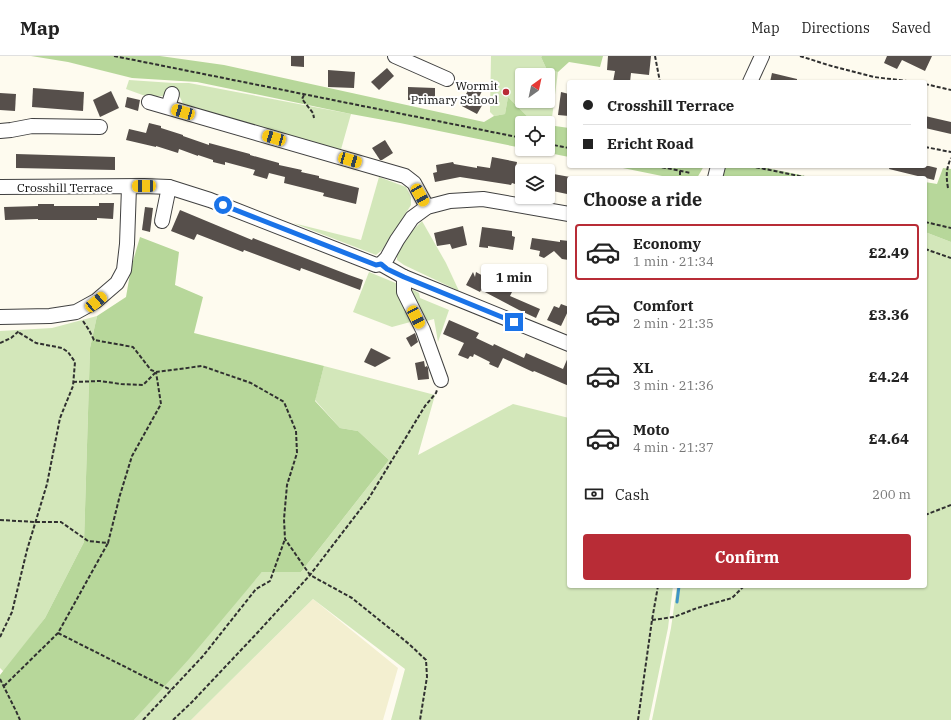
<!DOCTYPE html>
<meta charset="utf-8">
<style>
body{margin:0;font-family:"IBM Plex Serif",serif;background:#f6f6f6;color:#222;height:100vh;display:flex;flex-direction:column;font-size:15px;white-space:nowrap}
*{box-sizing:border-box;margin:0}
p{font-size:13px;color:#767676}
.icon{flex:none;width:22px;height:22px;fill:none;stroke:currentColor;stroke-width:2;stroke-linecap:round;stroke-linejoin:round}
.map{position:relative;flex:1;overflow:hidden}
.sheet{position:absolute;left:567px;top:120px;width:360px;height:412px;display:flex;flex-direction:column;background:#fff;border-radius:4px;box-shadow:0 1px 3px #0004}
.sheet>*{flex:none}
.hud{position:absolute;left:567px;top:24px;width:360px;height:88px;border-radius:4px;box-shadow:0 1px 3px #0004;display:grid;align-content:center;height:88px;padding:0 16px;background:#fff}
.needle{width:26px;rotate:33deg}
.buttons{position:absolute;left:515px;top:12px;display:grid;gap:8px}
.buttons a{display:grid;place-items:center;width:40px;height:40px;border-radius:4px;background:#fff;box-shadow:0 1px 3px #0004;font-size:20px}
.end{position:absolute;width:18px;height:18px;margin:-9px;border:5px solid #1a73e8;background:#fff;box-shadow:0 0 0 2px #fff}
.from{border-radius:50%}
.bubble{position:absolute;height:28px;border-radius:4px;background:#fff;box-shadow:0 1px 3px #0004;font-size:13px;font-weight:800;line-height:28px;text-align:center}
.car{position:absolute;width:12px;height:24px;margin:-12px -6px;border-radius:5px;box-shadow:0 0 3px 1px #0007;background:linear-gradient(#f5c518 24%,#345 0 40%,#f5c518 0 76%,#345 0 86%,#f5c518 0)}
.hud b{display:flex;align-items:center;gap:14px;height:38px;font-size:15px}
.hud b+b{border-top:1px solid #e0e0e0}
.hud i{width:10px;height:10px;background:#222}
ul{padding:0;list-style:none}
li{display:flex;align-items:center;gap:12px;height:56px;margin:0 8px 6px;padding:0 8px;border:2px solid transparent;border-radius:4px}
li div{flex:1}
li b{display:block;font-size:15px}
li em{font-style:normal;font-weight:800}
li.selected{border-color:#b82c36}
li>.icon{width:36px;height:36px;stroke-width:1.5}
h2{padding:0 16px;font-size:18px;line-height:48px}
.pay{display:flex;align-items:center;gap:10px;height:44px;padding:0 16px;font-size:15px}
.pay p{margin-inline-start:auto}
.cta{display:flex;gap:8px;margin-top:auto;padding:8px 16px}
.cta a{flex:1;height:46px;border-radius:4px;background:#b82c36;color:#fff;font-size:16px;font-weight:800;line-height:46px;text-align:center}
header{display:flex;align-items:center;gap:24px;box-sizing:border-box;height:56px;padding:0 20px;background:#fff;border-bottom:1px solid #e0e0e0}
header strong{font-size:19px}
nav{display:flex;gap:22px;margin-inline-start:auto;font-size:14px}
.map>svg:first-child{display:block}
</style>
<header>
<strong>Map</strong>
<nav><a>Map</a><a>Directions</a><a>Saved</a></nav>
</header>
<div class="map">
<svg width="951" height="664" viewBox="0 0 951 664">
<rect width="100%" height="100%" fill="#fefbef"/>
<path fill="#f3efd0" d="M313,543L398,612L383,664H191Z"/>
<g fill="#d3e7ba" fill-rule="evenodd">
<path d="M491,0H542L541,1L547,14L558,16L551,69H548V67L533,66L508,41L505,58L494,60L490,56ZM522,19H548V45H522Z"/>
<path d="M129,24L173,27H189L351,58L340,97L184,50L179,39L169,34L164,40L148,41L126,33Z"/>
<path d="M379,121L406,131L411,141V149L382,194L376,199L293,167L361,184Z"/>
<path d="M422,165L446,207L459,235L404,209L397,204V196L408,179Z"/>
<path d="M925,176L951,186V664H652L671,572L677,530H925Z"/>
<path d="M369,216L398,228L414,265L392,271L353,256Z"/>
<path d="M408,231L419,237L420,242L449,254L438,286L434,263L423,266Z"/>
<path d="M97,260L90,292L84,486L45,562L4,616L0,612V275L52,272Z"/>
<path d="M324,310L435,339L418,399L513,348L569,362V530H673L668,572L649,664H391L405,613L313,543L191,664H134L262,516H301L389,404L358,375L340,372L315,344Z"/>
</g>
<g fill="#b7d79a">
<path d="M31,0H160L224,9L484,66L494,60L505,58L508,41L533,66L538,67H522V92L400,67L351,58L197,26L132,22L68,6Z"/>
<path d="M542,0H603L600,11L569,6L558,16L547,14L541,1Z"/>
<path d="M548,69L569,72V101L529,93H548Z"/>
<path d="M613,110H704L697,122H667V121Z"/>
<path d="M724,110H757L815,122H722Z"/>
<path d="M943,112L951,113V186L925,176V126L937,128Z"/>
<path d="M140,181L179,196L175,229L203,241L194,277L324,310L315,345L340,372L358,375L389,404L301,516H262L189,603L134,664H0V619L45,562L84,486L90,292L97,260L126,241L131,212Z"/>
</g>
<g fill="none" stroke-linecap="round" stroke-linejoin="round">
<path stroke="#4095c7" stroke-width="3" d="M677,546L679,530"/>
</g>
<g fill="#564f4b">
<path d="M291,0H304V11L291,10Z"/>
<path d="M608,0H651L649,19L631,17L630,26H613L615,15L607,14Z"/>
<path d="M887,0H932L925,15L902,4L897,13L884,7Z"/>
<path d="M387,12L394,20L379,34L371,26Z"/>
<path d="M328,14L355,16L354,32L328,31Z"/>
<path d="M772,17L797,23V26H770Z"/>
<path d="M471,29L482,35L478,43L484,46L477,58L460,49Z"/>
<path d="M408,31L435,32V45L408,44Z"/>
<path d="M33,32L84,36L83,55L32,51Z"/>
<path d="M111,35L119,52L100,61L93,44Z"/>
<path d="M561,36L569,38V60L558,59Z"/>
<path d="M0,37L16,38L15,55L0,54Z"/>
<path d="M127,41L140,44L138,55L125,51Z"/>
<path d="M925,60L951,66V78L925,72Z"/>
<path d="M149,67L161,70V72L183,79V80L209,89V87L250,98V99L279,107V109L302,114L301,116L319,120V122L359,132L356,148L323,140L324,137L284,127L285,121L269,117L267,123L253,119L255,114L225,106V109L213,106V104L198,99V100L179,93L178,97L156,90V91L126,84L129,73L146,77Z"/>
<path d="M385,84L393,97L382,104H380L372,92Z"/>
<path d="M16,98L115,101V114L16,112Z"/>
<path d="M492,101L517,106L516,112H521L518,129L512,127L511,129L460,121L435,126L433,117L437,116L436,109L453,106L454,108L477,112V110L490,112Z"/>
<path d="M890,110H929L937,112L934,124L889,113Z"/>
<path d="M548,117L570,121L569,122L567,138L548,134Z"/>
<path d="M99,147H114L113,163L97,162V164H38V163L5,164L4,151L38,150V148H54V150H99Z"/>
<path d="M145,151L153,152L150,176L142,174Z"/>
<path d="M180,154L252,184L253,182L349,219L363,224L360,234L344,228L301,212L300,215L244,194L243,196L197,178L194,184L171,175Z"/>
<path d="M463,170L467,189L452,193L450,188L437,190L434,177Z"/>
<path d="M482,171L512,175V180L515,181L513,194L488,190V192L479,191Z"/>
<path d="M532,182L560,186V184L569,185V204L562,203L554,195L544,202L539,200L540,195L530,193Z"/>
<path d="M473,216L475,221L476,216L494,226L496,221L505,226L503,231L512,236L510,240L540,253L536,262L519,254L481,234L480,236L466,229Z"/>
<path d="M561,248L569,251V253L561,270L547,264L554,250L559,252Z"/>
<path d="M449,264L479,277L476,282L493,290L494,288L524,302L526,297L563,313L569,299V330L534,315L533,316L503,302L498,312L489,308L490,306L474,298L473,301L470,300L468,303L458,299L464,287L443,278Z"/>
<path d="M415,277L418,286L411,291L406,282Z"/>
<path d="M371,292L391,302L375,311L364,306Z"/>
<path d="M424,305L425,311L427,310L428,312L429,323L418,324L415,307Z"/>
</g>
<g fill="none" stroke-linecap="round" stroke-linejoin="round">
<defs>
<g id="minor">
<path d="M395,0L447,23"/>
<path d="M750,26L762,0"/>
<path d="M149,46L405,120L414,127L427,151"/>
<path d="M168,51L172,38"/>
<path d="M0,75L11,74L32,70L100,71"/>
<path d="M715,122L718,110"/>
<path d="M0,131L144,130L169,131L210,144L376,209L381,208"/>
<path d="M162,165L169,131"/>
<path d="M381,208L387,202L397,184L412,162L427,151L450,145L483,143L569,158"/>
<path d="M381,208L404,221L569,288"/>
<path d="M404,221V236L423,274L441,324"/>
<path d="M0,261L50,260L76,256L96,245L117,227L124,214L127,188L129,131"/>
</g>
</defs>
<use href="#minor" stroke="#414141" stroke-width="16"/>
<g stroke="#303030" stroke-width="2" stroke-dasharray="4 2" stroke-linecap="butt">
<path d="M114,0L522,82"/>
<path d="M655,0L660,26"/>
<path d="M800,0L828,9L874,21L914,26"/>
<path d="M925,28L951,34"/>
<path d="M304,39L302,43L313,57L314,62"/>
<path d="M548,88L569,92"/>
<path d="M925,91L951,96"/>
<path d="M656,110L691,117"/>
<path d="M750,110L809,122"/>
<path d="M680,115V122"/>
<path d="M948,132C946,120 946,113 951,102"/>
<path d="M925,166L951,172"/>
<path d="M925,193L951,202"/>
<path d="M83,265L89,274L94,284L133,291L151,314L156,316L202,310L251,327L284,346L296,375L297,397L287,429L284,463L285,483L310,519L352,542L409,588L426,604L427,621L420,664"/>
<path d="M0,287L11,282L19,275"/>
<path d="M73,326L100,325L121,328L143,329L156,316"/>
<path d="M925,459L951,449"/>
<path d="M0,464L35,466H61L88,485L108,487L120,439L132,400L161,348L156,316"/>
<path d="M652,564L674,561L697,552L732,542L744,530"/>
<path d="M58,577L171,634"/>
<path d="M0,581L12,556L27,494L47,428L60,362L73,330L75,306L68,296L62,292L36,287L18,276"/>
<path d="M0,623L16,655L20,664"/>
<path d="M4,630L58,577L108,487"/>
<path d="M143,664L203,600L256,533L270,525L285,483"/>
<path d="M173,664L192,646L259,575L310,519L369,442L425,350L436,337L437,334"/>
<path d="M638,664L652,564L658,530"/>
</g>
<use href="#minor" stroke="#fff" stroke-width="14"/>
</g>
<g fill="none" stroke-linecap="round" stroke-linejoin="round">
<path stroke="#1a73e8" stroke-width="5" d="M223,149L376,209L381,208L387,213L404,221L514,266"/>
</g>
<circle fill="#b82c36" stroke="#fff" stroke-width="1.5" cx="506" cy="36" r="4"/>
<g text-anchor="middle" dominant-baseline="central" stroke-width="4" stroke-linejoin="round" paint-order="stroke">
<g font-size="12" fill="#0e0e0e" stroke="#fff" text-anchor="end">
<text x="498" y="29">Wormit<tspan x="498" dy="14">Primary School</tspan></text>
</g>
<g font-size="12" fill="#0e0e0e" stroke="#fff">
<text x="65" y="131">Crosshill Terrace</text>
</g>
</g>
</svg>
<div class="buttons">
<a><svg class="needle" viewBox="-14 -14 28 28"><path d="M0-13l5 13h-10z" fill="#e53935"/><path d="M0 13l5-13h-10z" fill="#767676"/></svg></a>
<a><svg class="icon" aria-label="locate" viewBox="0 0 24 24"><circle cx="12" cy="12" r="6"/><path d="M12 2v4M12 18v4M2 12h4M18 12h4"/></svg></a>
<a><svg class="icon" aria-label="layers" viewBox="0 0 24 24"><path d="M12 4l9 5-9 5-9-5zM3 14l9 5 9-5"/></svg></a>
</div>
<i class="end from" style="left:223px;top:149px"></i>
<i class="end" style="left:514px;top:266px"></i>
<div class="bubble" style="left:481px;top:208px;width:66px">1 min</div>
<i class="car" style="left:183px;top:56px;rotate:286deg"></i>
<i class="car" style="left:274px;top:82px;rotate:286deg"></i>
<i class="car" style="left:350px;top:104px;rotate:106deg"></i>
<i class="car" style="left:144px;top:130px;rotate:269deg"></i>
<i class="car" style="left:420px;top:139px;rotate:150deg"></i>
<i class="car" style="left:96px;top:246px;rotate:50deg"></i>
<i class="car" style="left:416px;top:261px;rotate:153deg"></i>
<div class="hud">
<b><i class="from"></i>Crosshill Terrace</b>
<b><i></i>Ericht Road</b>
</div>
<section class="sheet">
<h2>Choose a ride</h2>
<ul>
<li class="selected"><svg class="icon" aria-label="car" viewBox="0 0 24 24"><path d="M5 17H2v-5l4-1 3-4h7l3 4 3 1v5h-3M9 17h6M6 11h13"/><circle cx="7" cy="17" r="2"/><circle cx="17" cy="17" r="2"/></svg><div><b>Economy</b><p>1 min · 21:34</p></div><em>£2.49</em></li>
<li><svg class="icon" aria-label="car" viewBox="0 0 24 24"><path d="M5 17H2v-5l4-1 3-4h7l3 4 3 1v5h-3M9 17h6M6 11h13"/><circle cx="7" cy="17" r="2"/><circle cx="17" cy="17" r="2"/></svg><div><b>Comfort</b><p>2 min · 21:35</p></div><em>£3.36</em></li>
<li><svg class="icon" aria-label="car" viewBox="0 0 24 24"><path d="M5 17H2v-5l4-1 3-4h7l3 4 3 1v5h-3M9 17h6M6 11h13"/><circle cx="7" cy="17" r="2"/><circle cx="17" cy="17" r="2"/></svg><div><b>XL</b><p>3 min · 21:36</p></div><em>£4.24</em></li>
<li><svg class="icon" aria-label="car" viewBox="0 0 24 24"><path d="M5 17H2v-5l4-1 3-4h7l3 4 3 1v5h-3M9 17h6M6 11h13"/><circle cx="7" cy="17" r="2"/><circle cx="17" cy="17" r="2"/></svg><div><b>Moto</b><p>4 min · 21:37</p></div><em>£4.64</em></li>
</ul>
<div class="pay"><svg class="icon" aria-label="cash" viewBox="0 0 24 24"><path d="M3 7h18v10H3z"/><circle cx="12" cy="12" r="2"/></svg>Cash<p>200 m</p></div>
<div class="cta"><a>Confirm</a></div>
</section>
</div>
